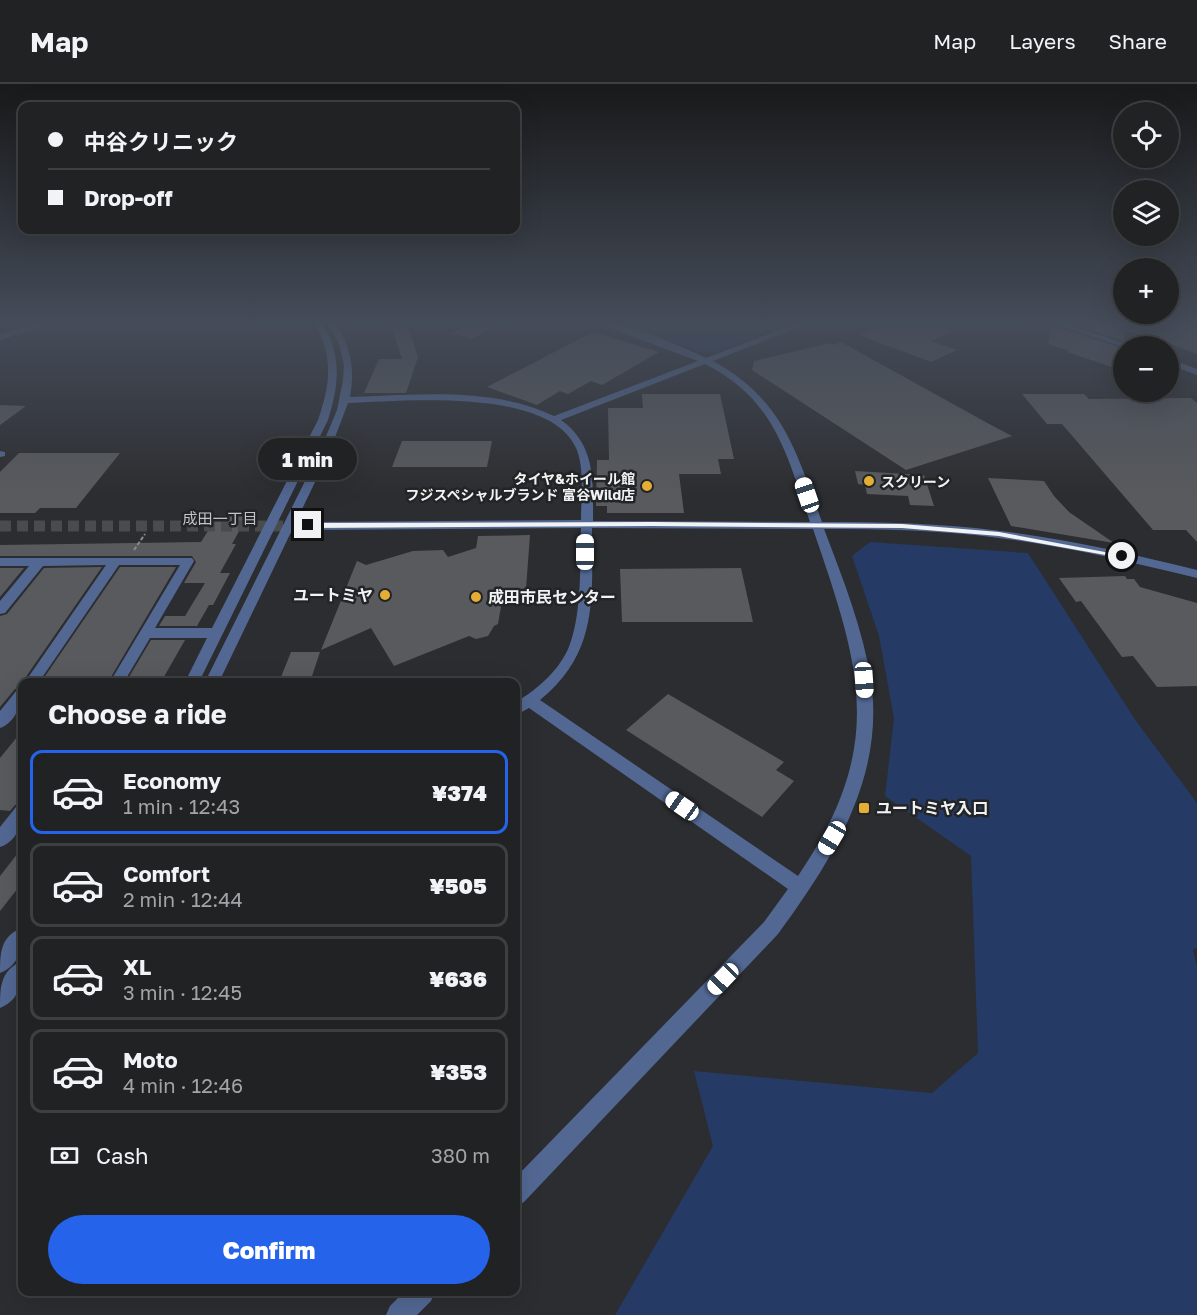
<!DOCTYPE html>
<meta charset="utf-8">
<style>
body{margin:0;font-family:"Golos Text","Noto Sans JP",sans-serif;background:#2d2f31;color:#f1f3f6;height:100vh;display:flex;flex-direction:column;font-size:22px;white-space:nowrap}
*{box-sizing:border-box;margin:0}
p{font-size:20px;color:#a2a4a6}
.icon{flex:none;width:33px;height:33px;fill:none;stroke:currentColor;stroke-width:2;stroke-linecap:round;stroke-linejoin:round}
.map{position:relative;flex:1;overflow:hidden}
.details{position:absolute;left:18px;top:594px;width:502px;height:618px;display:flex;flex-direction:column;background:#212224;border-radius:12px;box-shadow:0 6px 24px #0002,0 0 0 2px #3e3f41}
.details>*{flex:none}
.guide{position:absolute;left:18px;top:18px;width:502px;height:132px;border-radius:12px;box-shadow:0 6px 24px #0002,0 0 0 2px #3e3f41;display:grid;align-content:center;height:132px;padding:0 30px;background:#212224}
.fabs{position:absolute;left:1113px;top:18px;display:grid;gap:12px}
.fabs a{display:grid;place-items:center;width:66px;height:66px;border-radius:50%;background:#212224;box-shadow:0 6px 24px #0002,0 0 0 2px #3e3f41;font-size:30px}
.end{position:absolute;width:27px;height:27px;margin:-14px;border:8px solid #f1f2f4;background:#111;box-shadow:0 0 0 3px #111}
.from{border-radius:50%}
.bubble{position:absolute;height:42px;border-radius:21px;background:#212224;box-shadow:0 6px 24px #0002,0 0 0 2px #3e3f41;font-size:20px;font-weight:800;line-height:42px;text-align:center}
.car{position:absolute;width:18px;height:36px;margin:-18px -9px;border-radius:8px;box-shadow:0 0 4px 2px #0007;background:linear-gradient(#fff 24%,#345 0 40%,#fff 0 76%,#345 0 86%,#fff 0)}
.guide b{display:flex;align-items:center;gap:21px;height:57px;font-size:22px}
.guide b+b{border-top:2px solid #3e3f41}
.guide i{width:15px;height:15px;background:#f1f3f6}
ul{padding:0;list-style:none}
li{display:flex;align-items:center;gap:18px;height:84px;margin:0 12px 9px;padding:0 18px;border:3px solid #3e3f41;border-radius:12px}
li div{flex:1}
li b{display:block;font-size:22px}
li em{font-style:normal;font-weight:800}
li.active{border-color:#2563eb}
li>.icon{width:54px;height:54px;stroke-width:1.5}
h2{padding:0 30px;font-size:27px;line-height:72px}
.pay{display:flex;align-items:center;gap:15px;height:66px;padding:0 30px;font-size:22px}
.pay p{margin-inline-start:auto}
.button{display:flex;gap:12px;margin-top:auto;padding:12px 30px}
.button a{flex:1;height:69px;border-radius:36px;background:#2563eb;color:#fff;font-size:24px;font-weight:800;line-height:69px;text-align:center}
header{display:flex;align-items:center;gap:36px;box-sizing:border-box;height:84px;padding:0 30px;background:#212224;border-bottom:2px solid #3e3f41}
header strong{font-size:28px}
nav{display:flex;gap:33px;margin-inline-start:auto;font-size:21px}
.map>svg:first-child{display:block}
</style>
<header>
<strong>Map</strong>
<nav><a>Map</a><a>Layers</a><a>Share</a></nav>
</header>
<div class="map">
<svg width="1197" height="1231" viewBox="0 0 1197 1231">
<rect width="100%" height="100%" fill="#2c2d30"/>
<g fill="#253a64">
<path d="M621,240H787L718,267L702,268Z"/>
<path d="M870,458L1028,469L1136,637L1197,719V864L1193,866L1197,882V1231H615L713,1062L694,987L932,1009L978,969L971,772L885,712L894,634L879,552L852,472Z"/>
</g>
<g fill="#585a5d">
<path d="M390,240H407L418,273L406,309H364L379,275H402Z"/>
<path d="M470,240H501L471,255L452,249Z"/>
<path d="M886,240H967L931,257L957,266L931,278L859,251Z"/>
<path d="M1073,240H1191L1197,242V270L1152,253L1150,254L1124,246V257Z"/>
<path d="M1051,241L1124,265V287L1067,268L1070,267L1048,260Z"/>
<path d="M593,248L659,268L602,301L591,297L568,310L560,307L537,321L487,303Z"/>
<path d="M841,258L991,341L1012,352L906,386L752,286L754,277L830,259L833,261Z"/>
<path d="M642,310H720L734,375H718L721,390H679L684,429H607V422H596L597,376H609L608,324H643Z"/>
<path d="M1022,310H1084L1089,315L1191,314L1197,319V458L1186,446H1153L1062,340H1047Z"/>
<path d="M0,321L26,322L0,341Z"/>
<path d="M402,357H492L487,383H392Z"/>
<path d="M19,369H120L76,424H40L35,429H0V388Z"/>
<path d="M855,387L924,391L934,422L910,421L908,412L867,410L865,401L858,400Z"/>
<path d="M988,394L1044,397L1054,412L1069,428L1114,459L1011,442Z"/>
<path d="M218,431H248L232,460H236L220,489H230L213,521H209L197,542H159L165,532H185L205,499H184L196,478L192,472H0V461L201,458Z"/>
<path d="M530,451L526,505L504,506L498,540L494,542L488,552L476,555L469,552L394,582L371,544L321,566L357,477L366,481L413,467L443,466L448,473L476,464L478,452Z"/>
<path d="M102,483L23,597L22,603L15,605L0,623V532L7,530L44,484Z"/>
<path d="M120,483H176L108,598H41Z"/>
<path d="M0,484H24L0,513Z"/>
<path d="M741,484L753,538H622L620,485Z"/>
<path d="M1125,492L1127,495H1134L1140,503L1197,519V602L1157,603L1133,572L1122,573L1081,517L1076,518L1059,494Z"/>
<path d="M151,556H185L161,598H126Z"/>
<path d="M291,568H320L310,598H279Z"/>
<path d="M668,610L784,678L776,686L794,697L762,733L626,646Z"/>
<path d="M22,647V719L15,721L10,727L0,726V674Z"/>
<path d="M22,764V799L0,827V792Z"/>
</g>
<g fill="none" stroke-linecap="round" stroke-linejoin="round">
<path stroke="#4a4b4d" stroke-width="11" stroke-dasharray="11 6" stroke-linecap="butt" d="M0,442H308"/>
<path stroke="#8b8c8f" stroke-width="2" stroke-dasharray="4 2" stroke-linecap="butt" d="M134,466L145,450"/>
<g fill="#526893" fill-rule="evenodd">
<path d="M38,240H51L0,256V250Z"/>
<path d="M315,240H323C342,272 339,301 328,336L199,598H185L207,554H150L124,598H110L180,481H119L39,598H25L106,481L43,482L5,529L0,530V517L29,482H0V474H192L194,477L155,544H212L318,336C330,301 334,273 315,240Z"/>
<path d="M329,240H337C351,265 355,285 350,313C417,311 491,302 554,332L698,277L599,240C632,240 676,260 706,274L795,240H807L713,277C784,316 796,368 822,438C881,438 941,439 1000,447C1067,455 1132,470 1197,486V494C1131,478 1066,462 999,454C941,446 883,445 824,445C843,495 863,545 871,597C885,694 832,776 778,850L524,1118L516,1122V1093L764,838L788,805L529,624L516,631V618C538,605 561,585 570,560C582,527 580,479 581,444L308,446L302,442L308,438L581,436C581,415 585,384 576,364C549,303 403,317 348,319L329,369L219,598H205L319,369L337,326L343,296L344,281L339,260ZM705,280C775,315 787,371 810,438L593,437C593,397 596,361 561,336ZM592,444L813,445C861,585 887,661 798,792L540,616C599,568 592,513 592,444Z"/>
<path d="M1053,240H1066L1133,262L1124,263Z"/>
<path d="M1168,274L1197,285V291L1168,280Z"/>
<path d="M0,367L5,368V372L0,373Z"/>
<path d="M22,605C23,619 15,639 0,644V627L17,606Z"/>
<path d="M22,721C24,737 18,757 0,763V743L16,723Z"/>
<path d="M22,844C24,862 19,882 0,889C0,870 0,852 22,844Z"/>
<path d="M22,877C24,896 20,916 0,924C0,903 0,887 22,877Z"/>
<path d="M404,1208H435L431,1217L417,1231H386L390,1222Z"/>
</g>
</g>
<linearGradient id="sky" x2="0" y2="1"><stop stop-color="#18191a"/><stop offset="0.58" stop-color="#454c59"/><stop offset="1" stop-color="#454c59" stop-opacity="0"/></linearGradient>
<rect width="1197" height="412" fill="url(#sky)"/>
<path fill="#f1f2f4" d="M653,438L902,440L999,448L1126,472L1122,474L999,452L902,444L653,442L308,444L304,441L308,439Z"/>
<g fill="#e4ae35" stroke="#222426" stroke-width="2">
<circle cx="869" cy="397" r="6"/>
<circle cx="647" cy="402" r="6"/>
<circle cx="385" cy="511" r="6"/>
<circle cx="476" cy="513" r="6"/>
<rect x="858" y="718" width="12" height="12" rx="3"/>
</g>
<g text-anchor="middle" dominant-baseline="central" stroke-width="5" stroke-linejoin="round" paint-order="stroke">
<g font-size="14" font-weight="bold" fill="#f1f2f4" stroke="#222426" text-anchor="end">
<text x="635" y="394">タイヤ&amp;ホイール館<tspan x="635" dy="16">フジスペシャルブランド 富谷Wild店</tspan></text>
<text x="881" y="397" text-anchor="start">スクリーン</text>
</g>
<g font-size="15" fill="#c2c4c8" stroke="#222426">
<text x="220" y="434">成田一丁目</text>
</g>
<g font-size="16" font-weight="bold" fill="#f1f2f4" stroke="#222426" text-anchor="start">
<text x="373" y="511" text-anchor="end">ユートミヤ</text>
<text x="488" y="513">成田市民センター</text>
<text x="876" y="724">ユートミヤ入口</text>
</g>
</g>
</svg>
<div class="fabs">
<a><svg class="icon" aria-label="locate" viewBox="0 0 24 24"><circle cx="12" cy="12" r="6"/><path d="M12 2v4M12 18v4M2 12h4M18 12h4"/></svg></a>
<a><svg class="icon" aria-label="layers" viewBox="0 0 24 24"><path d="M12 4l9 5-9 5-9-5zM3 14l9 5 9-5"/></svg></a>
<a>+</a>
<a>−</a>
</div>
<i class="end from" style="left:1122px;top:472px"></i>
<i class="end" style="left:308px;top:441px"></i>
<div class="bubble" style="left:258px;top:354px;width:99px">1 min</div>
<i class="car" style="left:807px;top:411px;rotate:341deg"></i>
<i class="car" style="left:585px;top:468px;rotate:0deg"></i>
<i class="car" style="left:864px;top:596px;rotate:176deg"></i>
<i class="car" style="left:682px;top:722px;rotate:305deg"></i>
<i class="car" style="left:832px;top:754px;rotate:211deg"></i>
<i class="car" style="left:723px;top:895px;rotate:224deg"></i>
<div class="guide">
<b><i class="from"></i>中谷クリニック</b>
<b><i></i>Drop-off</b>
</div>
<section class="details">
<h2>Choose a ride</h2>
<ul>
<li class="active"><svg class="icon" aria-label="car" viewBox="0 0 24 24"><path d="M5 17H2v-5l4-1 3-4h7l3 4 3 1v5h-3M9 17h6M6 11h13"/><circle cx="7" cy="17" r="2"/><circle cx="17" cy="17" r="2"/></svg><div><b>Economy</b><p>1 min · 12:43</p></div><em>¥374</em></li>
<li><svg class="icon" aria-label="car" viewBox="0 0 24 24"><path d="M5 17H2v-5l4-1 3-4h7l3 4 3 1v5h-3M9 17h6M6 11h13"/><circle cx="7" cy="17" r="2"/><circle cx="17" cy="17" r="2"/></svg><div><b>Comfort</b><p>2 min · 12:44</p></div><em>¥505</em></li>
<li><svg class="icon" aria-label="car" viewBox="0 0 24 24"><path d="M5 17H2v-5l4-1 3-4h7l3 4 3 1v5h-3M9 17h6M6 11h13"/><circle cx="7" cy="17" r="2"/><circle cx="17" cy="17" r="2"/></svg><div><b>XL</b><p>3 min · 12:45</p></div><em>¥636</em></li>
<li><svg class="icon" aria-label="car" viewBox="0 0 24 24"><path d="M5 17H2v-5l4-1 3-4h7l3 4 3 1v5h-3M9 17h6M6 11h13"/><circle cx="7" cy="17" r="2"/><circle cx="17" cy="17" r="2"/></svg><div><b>Moto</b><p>4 min · 12:46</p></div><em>¥353</em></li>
</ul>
<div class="pay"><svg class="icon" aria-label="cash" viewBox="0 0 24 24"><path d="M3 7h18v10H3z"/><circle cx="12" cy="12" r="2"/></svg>Cash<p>380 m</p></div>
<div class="button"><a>Confirm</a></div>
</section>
</div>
